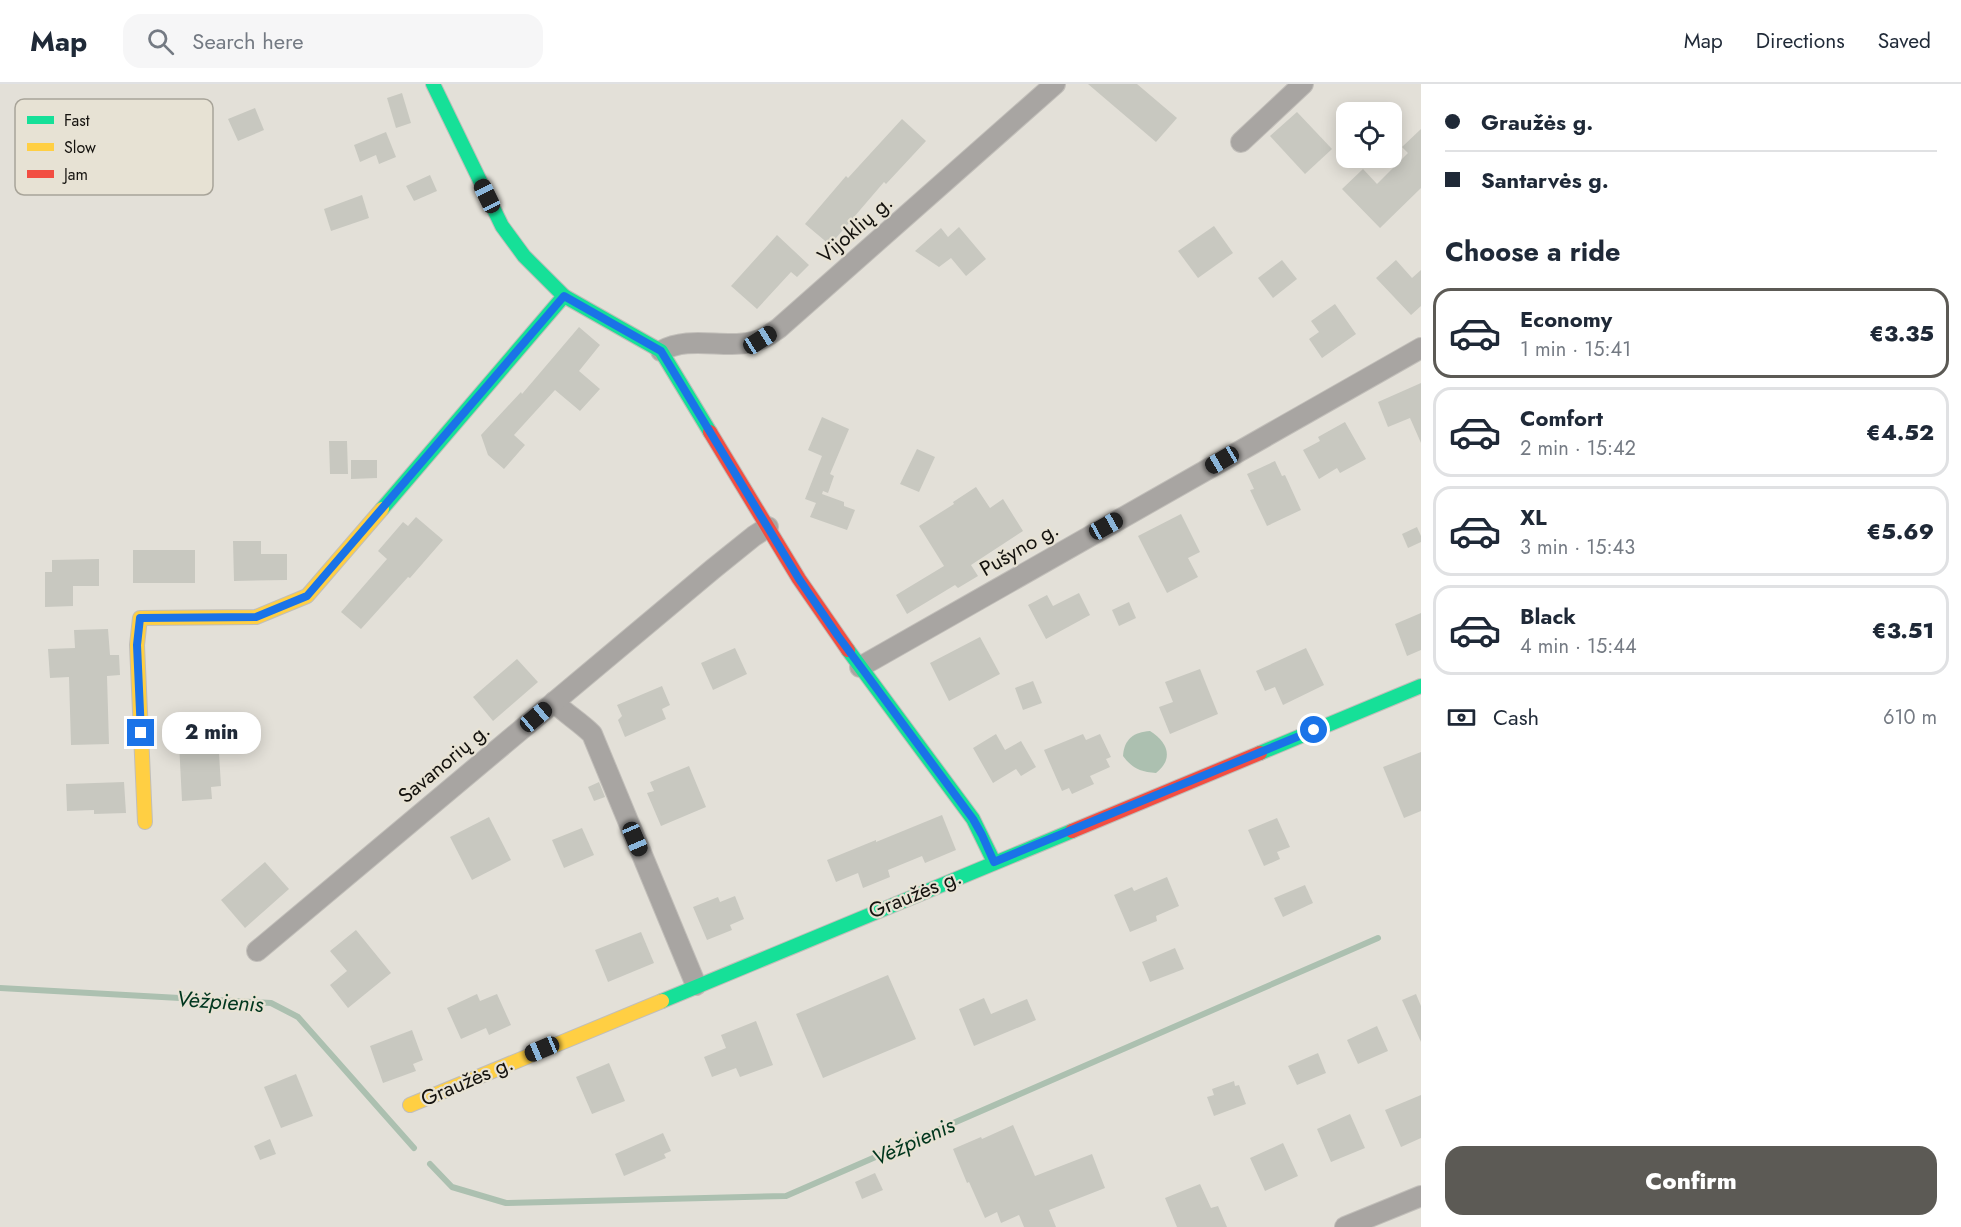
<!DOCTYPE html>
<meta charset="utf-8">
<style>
body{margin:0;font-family:Jost,sans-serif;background:#f6f6f7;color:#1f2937;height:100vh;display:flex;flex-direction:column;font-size:22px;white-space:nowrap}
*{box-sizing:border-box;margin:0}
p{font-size:20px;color:#747a83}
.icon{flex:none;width:33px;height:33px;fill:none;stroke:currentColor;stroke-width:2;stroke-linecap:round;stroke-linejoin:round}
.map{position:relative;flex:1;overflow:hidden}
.sheet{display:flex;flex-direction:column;background:#fff;width:540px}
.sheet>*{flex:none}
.hud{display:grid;align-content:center;height:132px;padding:0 24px;background:#fff}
.fabs{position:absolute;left:1336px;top:18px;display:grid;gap:12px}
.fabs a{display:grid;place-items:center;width:66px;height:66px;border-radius:12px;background:#fff;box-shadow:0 3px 15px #0003;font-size:30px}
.end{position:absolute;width:27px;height:27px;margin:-14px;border:8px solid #1a73e8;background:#fff;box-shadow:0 0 0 3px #fff}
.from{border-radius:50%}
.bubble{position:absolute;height:42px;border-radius:18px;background:#fff;box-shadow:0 3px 15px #0003;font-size:20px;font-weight:800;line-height:42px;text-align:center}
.car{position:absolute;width:18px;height:36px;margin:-18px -9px;border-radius:8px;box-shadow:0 0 4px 2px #0007;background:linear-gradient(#222 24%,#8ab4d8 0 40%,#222 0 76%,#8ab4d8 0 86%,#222 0)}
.hud b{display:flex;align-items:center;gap:21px;height:57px;font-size:22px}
.hud b+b{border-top:2px solid #e0e1e3}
.hud i{width:15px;height:15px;background:#1f2937}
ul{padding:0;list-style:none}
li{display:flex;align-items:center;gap:18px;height:90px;margin:0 12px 9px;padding:0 12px;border:3px solid #e0e1e3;border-radius:18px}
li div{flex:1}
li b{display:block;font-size:22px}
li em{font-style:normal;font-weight:800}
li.on{border-color:#5c5a55}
li>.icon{width:54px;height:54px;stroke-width:1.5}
h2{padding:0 24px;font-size:27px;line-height:72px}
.pay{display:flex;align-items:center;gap:15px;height:66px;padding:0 24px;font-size:22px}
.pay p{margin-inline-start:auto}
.button{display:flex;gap:12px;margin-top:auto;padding:12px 24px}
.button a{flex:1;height:69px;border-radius:18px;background:#5c5a55;color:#fff;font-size:24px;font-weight:800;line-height:69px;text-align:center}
header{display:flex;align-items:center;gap:36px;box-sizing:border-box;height:84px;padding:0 30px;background:#fff;border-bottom:2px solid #e0e1e3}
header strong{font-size:28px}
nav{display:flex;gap:33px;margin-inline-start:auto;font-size:21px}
.search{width:420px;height:54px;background:#f6f6f7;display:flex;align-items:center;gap:15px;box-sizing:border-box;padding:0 21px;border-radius:18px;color:#747a83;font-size:22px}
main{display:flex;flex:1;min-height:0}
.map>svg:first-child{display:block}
</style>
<header>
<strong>Map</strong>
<div class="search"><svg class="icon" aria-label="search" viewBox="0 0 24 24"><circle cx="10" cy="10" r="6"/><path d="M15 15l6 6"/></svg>Search here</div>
<nav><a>Map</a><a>Directions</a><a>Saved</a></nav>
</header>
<main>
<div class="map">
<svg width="1421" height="1143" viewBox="0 0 1421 1143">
<rect width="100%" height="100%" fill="#e3e0d8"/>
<path fill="#acc0b0" d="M1150,647C1168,658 1174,675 1156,689C1140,688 1132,684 1123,672C1124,655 1134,648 1150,647Z"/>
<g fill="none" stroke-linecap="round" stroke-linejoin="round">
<g stroke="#acc0b0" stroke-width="6">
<path d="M0,904L271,919L298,933L414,1064"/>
<path d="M430,1080L452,1103L506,1119L786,1112L1378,854"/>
</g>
</g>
<g fill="#c8c8c0">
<path d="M1088,0H1137L1177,34L1156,58Z"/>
<path d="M402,9L411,39L396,44L387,14Z"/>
<path d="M255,24L264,46L238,57L228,35Z"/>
<path d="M1297,28L1332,65L1305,90L1270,52Z"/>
<path d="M902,35L926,57L886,100L884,98L830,161L805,140L846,92L848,94Z"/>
<path d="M1421,45V104L1380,144L1342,105L1363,85L1377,100L1408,69L1402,63Z"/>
<path d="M386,48L396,73L379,80L376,71L360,78L354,61Z"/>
<path d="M430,91L437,107L414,117L406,102Z"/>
<path d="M362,111L369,134L331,147L324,125Z"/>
<path d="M1214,142L1233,169L1198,194L1178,167Z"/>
<path d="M959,143L986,175L966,192L951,174L939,183L915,167L941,144L948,153Z"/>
<path d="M777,151L809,181L797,193L791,188L757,225L731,202Z"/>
<path d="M1282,176L1297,195L1273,214L1258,194Z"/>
<path d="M1396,176L1412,194L1421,186V222L1411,231L1376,194Z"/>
<path d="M1335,220L1356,250L1322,274L1309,255L1319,248L1311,237Z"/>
<path d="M579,243L600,261L579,287L600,305L580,327L555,306L514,351L525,361L504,385L488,371L481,351L521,308L522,310Z"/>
<path d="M1421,299V359L1410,334L1388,343L1378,318Z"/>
<path d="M822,333L849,345L830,390L834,392L828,409L823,407L822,410L844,418V422L855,426L847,446L810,433L816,419L805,415L822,372L808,366Z"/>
<path d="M1345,338L1366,375L1340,389L1337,384L1319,395L1303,366L1320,357L1318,353Z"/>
<path d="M329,357H347L348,390H330Z"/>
<path d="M917,365L935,373L919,408L900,400Z"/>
<path d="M351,376H377V394L351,395Z"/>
<path d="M1275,377L1282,392L1285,391L1301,426L1267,442L1250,406L1254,405L1247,390Z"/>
<path d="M976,403L990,424L1003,415L1023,447L971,481L978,492L958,504L955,501L907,530L896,511L944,482L919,442L954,420L953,418Z"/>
<path d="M1181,430L1200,468L1188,474L1198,493L1167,509L1138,452Z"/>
<path d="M416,433L443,456L410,494L408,493L361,545L341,528L387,475L378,467L403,438L408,442Z"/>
<path d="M1417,443L1421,452V458L1408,464L1402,450Z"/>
<path d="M233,457H261V470H287V496L234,497Z"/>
<rect x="133" y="466" width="62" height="33"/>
<path d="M99,475V502H73V522L45,523V488H52V476Z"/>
<path d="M1079,509L1090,531L1046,555L1028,521L1047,511L1053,522Z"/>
<path d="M1129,518L1136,534L1119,542L1112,526Z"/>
<path d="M1421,529V566L1407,572L1395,540Z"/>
<path d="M108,545L110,571H119L120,591L107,592L109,660L71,661L69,593L50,594L48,565L75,564L74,546Z"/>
<path d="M980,553L1000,590L949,617L930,579Z"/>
<path d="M735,564L747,590L713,606L701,579Z"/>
<path d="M1306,564L1324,601L1283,621L1275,603L1265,607L1256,587Z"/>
<path d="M517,575L538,598L493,637L473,613Z"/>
<path d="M1200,585L1218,630L1170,650L1159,623L1173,618L1165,598Z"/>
<path d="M1033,597L1042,619L1023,626L1015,604Z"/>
<path d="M662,602L670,621L662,625L666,635L625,653L618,636L622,632L617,621Z"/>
<path d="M996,650L1005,666L1021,657L1036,683L1021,692L1016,685L993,699L973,664Z"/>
<path d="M1083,650L1086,656L1100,650L1111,673L1106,675L1110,683L1090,692L1094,700L1072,710L1069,704L1062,707L1044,666Z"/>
<path d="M210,657L211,669H219L221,702L211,703L212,715L182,717L179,659Z"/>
<path d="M1421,668V727L1404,734L1383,683Z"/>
<path d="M689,682L706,723L661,742L647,709L654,707L650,698Z"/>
<path d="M124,698L126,729L94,730V726L67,727L66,700Z"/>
<path d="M599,698L605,713L594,717L588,703Z"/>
<path d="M942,731L956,766L925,779L922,772L888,786L890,793L863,804L858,789L836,798L827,776L876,756V758Z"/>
<path d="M489,733L511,776L472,796L450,753Z"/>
<path d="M1277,734L1290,763L1277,768L1280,775L1264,782L1248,746Z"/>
<path d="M582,744L594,771L564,784L552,756Z"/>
<path d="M265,778L289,805L245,844L221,816Z"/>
<path d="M1167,793L1179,822L1156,832L1157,837L1130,848L1114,811L1132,803L1134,807Z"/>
<path d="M1305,801L1313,819L1283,833L1274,814Z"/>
<path d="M735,812L744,835L730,841L732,846L707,856L693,823L718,813L720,818Z"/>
<path d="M356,846L391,889L348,924L330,901L347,887L330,867Z"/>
<path d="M641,848L654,879L608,898L595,866Z"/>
<path d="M1175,864L1184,885L1150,898L1142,878Z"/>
<path d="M888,891L916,955L823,994L796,930Z"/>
<path d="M477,910L480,917L497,910L511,941L489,951L486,944L461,955L447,924Z"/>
<path d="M1416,910L1421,922V958L1402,916Z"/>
<path d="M984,914L991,930L1027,915L1036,936L974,962L959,925Z"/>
<path d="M756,937L773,981L740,993L736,984L712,993L704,973L726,964L721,951Z"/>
<path d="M1377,942L1388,967L1358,980L1347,956Z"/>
<path d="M412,946L423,976L413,980L416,987L383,999L370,962Z"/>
<path d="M1318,969L1326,989L1297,1001L1288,982Z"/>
<path d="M609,979L625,1017L592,1030L576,993Z"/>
<path d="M296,990L313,1032L281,1044L264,1003Z"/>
<path d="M1234,997L1235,1002L1239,1001L1246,1020L1214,1032L1207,1013L1214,1011L1212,1005Z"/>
<path d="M1421,1011V1054L1401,1063L1385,1026Z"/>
<path d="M1350,1030L1365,1064L1331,1078L1317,1045Z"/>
<path d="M1013,1041L1035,1092L1092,1070L1105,1104L1049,1126L1056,1143H1024L1019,1131L1001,1139L997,1128L985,1134L969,1098L967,1099L953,1065L981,1053L982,1055Z"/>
<path d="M663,1049L671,1067L664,1070L666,1074L624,1092L615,1070Z"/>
<path d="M270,1055L276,1070L260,1076L254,1062Z"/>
<path d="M1283,1059L1298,1092L1265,1107L1250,1074Z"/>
<path d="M875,1089L883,1106L862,1115L855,1098Z"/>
<path d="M1200,1100L1211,1124L1218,1122L1227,1143H1177L1165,1114Z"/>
</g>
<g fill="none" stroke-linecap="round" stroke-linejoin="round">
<defs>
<g id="street">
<path d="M1241,58L1303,0"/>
<path d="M661,267C691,250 728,267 759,256C766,254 773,248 779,244L1055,0"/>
<path d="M860,583L1421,264"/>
<path d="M554,618C566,630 580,638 592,650L696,901"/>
<path d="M257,867L713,485L754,452L768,443"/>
<path d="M1345,1143L1421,1112"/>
</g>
<g id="fast">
<path d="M433,0L502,142L524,172L564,212L661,267L710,348"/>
<path d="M382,425L564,212"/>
<path d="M848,566L973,735L994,778"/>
<path d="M1260,669L1421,602"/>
<path d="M662,917L1072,747"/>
</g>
<g id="slow">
<path d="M145,738L137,561L140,534L256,533L307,512L382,425"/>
<path d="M410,1021L662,917"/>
</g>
<g id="jam">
<path d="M710,348L799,495L848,566"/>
<path d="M1072,747L1260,669"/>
</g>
</defs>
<use href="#street" stroke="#c1beb9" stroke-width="22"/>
<use href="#fast" stroke="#c1beb9" stroke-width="16"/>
<use href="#slow" stroke="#c1beb9" stroke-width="16"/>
<use href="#jam" stroke="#c1beb9" stroke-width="16"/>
<use href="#street" stroke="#a8a5a2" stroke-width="20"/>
<use href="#fast" stroke="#16e098" stroke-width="14"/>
<use href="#slow" stroke="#ffcf43" stroke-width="14"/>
<use href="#jam" stroke="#f24e42" stroke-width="14"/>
</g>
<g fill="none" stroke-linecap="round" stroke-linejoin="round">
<path stroke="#1a73e8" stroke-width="8" d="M141,649L137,561L140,534L256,533L307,512L564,212L661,267L799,495L838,552L973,735L982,751L994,778L1314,646"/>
</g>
<g text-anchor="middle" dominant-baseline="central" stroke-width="4.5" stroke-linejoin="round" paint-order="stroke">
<g font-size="21" fill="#14120e" stroke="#e7e2d4">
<text transform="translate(855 145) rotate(-41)">Vijoklių g.</text>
<text transform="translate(1019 465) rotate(-30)">Pušyno g.</text>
<text transform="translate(444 679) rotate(-40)">Savanorių g.</text>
<text transform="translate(915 810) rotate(-22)">Graužės g.</text>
<text transform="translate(467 997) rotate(-23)">Graužės g.</text>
</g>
<g font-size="22" font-style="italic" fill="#00361d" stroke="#e7e2d4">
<text transform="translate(220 917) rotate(4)">Vėžpienis</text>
<text transform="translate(913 1057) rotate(-24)">Vėžpienis</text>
</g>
</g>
<rect x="15" y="15" width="198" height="96" rx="9" fill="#e7e2d4" stroke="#a8a499" stroke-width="1.5"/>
<rect x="27" y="32" width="27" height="8" fill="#16e098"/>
<rect x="27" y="59" width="27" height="8" fill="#ffcf43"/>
<rect x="27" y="86" width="27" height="8" fill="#f24e42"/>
<g font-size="16" fill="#14120e">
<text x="64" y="42">Fast</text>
<text x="64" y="69">Slow</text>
<text x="64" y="96">Jam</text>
</g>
</svg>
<div class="fabs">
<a><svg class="icon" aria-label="locate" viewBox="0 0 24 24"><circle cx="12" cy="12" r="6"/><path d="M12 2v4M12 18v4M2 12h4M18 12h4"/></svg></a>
</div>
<i class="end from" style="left:1314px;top:646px"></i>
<i class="end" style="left:141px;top:649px"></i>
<div class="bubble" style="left:162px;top:628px;width:99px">2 min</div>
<i class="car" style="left:487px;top:112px;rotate:334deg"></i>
<i class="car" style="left:760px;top:256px;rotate:58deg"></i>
<i class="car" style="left:1222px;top:376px;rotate:240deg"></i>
<i class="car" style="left:1106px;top:442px;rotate:61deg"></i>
<i class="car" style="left:536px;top:633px;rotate:50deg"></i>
<i class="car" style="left:635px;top:755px;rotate:157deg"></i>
<i class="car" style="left:542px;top:965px;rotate:247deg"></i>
</div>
<section class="sheet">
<div class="hud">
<b><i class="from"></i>Graužės g.</b>
<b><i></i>Santarvės g.</b>
</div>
<h2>Choose a ride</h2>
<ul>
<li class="on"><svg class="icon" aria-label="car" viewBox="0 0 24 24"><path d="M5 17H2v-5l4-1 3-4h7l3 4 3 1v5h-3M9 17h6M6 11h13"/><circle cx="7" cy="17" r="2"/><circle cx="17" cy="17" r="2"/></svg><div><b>Economy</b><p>1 min · 15:41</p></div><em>€3.35</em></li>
<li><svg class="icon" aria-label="car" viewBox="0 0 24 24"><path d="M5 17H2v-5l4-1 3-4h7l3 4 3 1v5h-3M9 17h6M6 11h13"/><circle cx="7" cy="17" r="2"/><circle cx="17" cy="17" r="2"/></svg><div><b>Comfort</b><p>2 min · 15:42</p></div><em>€4.52</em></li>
<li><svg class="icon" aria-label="car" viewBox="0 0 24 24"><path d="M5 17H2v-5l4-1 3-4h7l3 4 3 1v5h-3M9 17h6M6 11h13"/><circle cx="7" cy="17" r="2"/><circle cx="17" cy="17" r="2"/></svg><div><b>XL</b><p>3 min · 15:43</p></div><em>€5.69</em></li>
<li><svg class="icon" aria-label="car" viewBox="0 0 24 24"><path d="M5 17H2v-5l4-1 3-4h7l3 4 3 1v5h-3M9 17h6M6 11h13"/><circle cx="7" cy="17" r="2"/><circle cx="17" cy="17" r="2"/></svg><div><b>Black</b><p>4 min · 15:44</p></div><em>€3.51</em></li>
</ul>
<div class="pay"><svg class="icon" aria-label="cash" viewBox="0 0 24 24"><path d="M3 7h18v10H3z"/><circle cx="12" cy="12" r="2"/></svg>Cash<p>610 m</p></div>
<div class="button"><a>Confirm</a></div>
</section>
</main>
